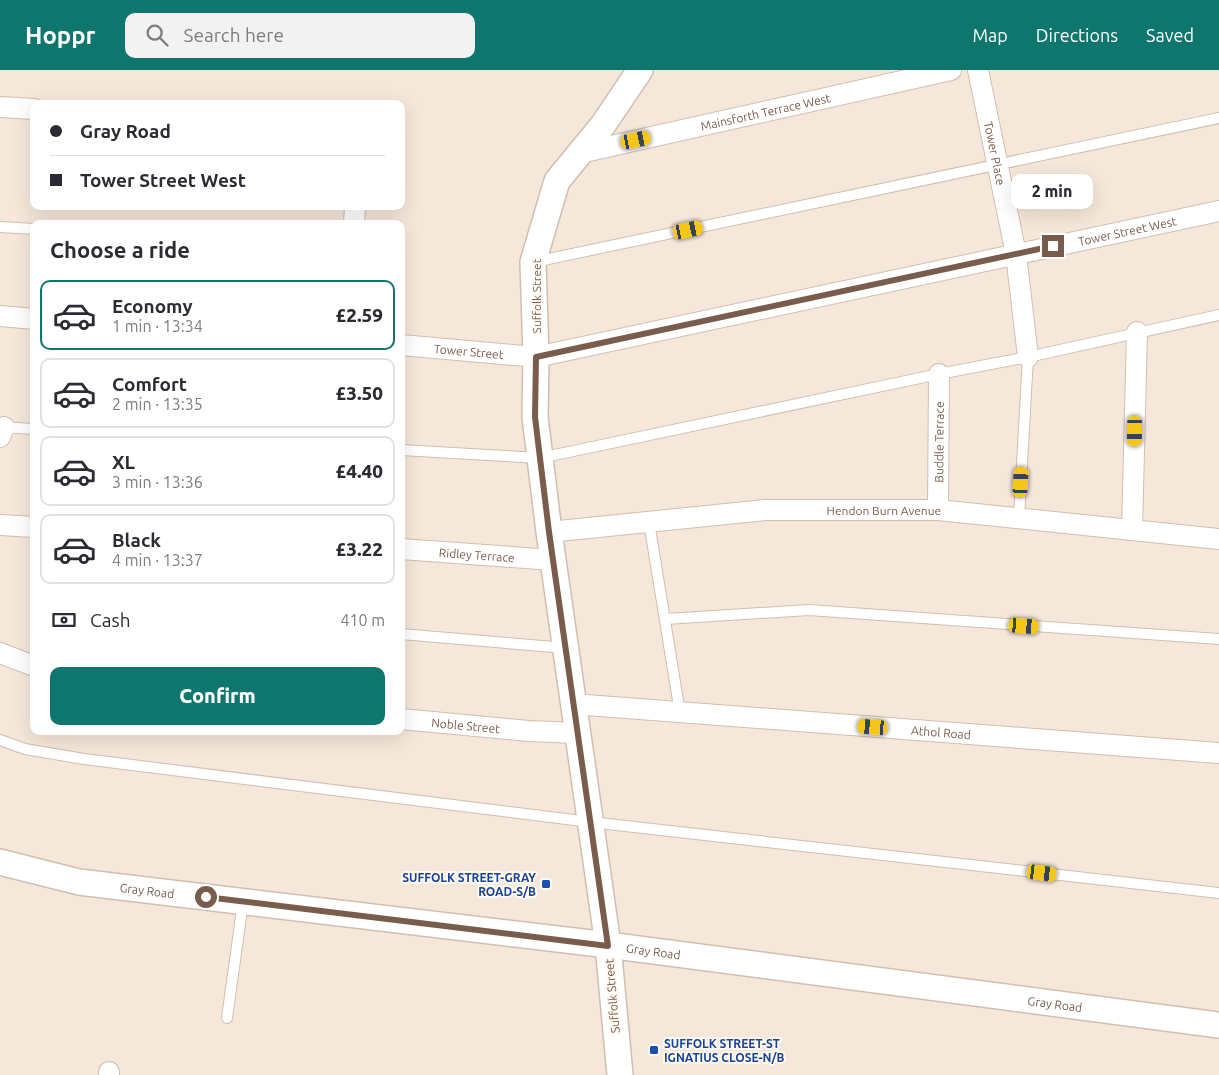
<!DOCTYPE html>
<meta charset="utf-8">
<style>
body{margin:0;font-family:Ubuntu,sans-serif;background:#f2f2f3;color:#2b2b33;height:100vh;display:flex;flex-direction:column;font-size:19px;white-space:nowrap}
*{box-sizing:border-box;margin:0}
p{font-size:16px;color:#7c7c81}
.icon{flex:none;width:28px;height:28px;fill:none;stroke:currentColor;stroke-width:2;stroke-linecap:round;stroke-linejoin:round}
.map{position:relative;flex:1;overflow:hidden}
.side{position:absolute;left:30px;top:150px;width:375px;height:515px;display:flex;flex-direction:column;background:#fff;border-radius:10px;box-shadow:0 5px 20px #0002}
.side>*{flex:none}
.top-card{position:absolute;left:30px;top:30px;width:375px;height:110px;border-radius:10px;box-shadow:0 5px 20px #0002;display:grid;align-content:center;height:110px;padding:0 20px;background:#fff}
.end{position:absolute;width:22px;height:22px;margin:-11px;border:6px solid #7a5c4d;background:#fff;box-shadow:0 0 0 2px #fff}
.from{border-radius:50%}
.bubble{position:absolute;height:35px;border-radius:10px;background:#fff;box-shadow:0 5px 20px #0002;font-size:16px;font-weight:800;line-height:35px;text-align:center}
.car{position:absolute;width:15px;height:30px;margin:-15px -8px;border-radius:6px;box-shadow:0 0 4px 1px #0007;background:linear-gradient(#f5c518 24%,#345 0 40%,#f5c518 0 76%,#345 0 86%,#f5c518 0)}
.top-card b{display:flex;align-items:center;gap:18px;height:48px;font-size:19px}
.top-card b+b{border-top:1px solid #e1e1e2}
.top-card i{width:12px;height:12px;background:#2b2b33}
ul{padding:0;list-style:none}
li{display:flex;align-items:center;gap:15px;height:70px;margin:0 10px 8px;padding:0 10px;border:2px solid #e1e1e2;border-radius:10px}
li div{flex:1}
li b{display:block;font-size:19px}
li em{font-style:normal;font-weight:800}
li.active{border-color:#0f766e}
li>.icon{width:45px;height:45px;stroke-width:1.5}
h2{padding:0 20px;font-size:22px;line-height:60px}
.pay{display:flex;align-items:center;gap:12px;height:55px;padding:0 20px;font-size:19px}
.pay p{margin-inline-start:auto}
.cta{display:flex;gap:10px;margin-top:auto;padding:10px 20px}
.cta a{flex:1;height:58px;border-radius:10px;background:#0f766e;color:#fff;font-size:20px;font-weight:800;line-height:58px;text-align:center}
header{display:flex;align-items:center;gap:30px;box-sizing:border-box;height:70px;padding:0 25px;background:#0f766e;color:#fff}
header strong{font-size:24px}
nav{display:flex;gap:28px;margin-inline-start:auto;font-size:18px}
.search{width:350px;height:45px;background:#f2f2f3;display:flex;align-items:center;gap:12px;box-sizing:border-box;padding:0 18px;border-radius:10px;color:#7c7c81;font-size:19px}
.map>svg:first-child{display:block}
</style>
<header>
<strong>Hoppr</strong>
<div class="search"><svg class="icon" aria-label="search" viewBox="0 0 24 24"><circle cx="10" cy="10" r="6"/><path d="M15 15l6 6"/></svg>Search here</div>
<nav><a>Map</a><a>Directions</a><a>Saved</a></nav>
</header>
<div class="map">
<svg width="1219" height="1005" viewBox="0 0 1219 1005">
<rect width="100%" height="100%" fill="#fdf6ec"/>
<path fill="#f5e8da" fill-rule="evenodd" d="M0,0H1219V1005H0ZM34,34H401V136H34ZM34,154H401V661H34Z"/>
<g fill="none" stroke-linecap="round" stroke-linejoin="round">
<defs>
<g id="service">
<path d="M0,157L34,159"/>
<path d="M534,192L1219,48"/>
<path d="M0,357L34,359"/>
<path d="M401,380L540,388L939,304L1028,287L1219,245"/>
<path d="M1019,448L1028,287"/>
<path d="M649,452L680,643"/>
<path d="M665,549L809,540L1219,569"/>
<path d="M401,564L565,578"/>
<path d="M0,670L25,679L84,689L590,752L1219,823"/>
<path d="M227,948L243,832"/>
</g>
<g id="minor">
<path id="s1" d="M978,0L1016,184L1028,287"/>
<path d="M0,37L34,39"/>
<path id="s2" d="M580,83L951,0"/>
<path d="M354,154L355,136"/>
<path d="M0,246L34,249"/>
<path id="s3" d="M401,275L536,287L1219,141"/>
<path d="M0,367L4,357"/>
<path id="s4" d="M938,440L939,304"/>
<path d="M0,455L34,457"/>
<path d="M1132,460L1137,262"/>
<path id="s5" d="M549,462L765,440H938L1219,469"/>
<path id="s6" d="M401,479L553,490"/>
<path d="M0,583L34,596"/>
<path id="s7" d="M573,634L1219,683"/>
<path id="s8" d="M401,649L529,661L577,663"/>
<path d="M109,1005V1002"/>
</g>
<g id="tertiary">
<path id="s9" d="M0,792L79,812L608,875L1219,955"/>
<path d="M620,1005L608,875L549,462L535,347L536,287L533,192L557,111L603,55L640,0"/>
</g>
</defs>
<use href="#service" stroke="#d1beb0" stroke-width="12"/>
<use href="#minor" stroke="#d1beb0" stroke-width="22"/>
<use href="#tertiary" stroke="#d1beb0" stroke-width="28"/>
<use href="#service" stroke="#fff" stroke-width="10"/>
<use href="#minor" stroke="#fff" stroke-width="20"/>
<use href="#tertiary" stroke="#fff" stroke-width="25"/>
</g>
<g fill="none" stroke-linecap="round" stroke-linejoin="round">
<path stroke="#7a5c4d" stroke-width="6" d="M206,827L608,876L549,462L535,347L536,287L1053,176"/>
</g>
<g fill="#1a4fb4" stroke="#fffaf3" stroke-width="2">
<rect x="541" y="809" width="10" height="10" rx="2.5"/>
<rect x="649" y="975" width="10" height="10" rx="2.5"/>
</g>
<g text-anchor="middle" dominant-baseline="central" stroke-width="4" stroke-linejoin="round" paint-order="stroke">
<g font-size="12" fill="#7a5c4d" stroke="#fffaf3">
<text stroke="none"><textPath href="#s2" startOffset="190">Mainsforth Terrace West</textPath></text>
<text stroke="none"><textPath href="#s1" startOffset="85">Tower Place</textPath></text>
<text stroke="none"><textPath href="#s3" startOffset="740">Tower Street West</textPath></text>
<text transform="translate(536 226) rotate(-90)">Suffolk Street</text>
<text stroke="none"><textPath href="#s3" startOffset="68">Tower Street</textPath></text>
<text stroke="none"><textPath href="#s4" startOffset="68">Buddle Terrace</textPath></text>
<text stroke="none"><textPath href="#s5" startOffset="336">Hendon Burn Avenue</textPath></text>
<text stroke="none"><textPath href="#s6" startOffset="76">Ridley Terrace</textPath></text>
<text stroke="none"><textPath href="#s8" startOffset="65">Noble Street</textPath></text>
<text stroke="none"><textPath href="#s7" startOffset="369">Athol Road</textPath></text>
<text stroke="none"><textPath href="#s9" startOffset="150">Gray Road</textPath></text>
<text stroke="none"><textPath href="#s9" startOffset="660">Gray Road</textPath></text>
<text transform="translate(612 926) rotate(-95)">Suffolk Street</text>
<text stroke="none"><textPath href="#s9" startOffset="1065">Gray Road</textPath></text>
</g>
<g font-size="12" font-weight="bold" fill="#164399" stroke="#fffaf3" text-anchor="end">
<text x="536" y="807">SUFFOLK STREET-GRAY<tspan x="536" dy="14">ROAD-S/B</tspan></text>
<text x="664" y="973" text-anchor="start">SUFFOLK STREET-ST<tspan x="664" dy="14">IGNATIUS CLOSE-N/B</tspan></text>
</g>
</g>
</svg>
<i class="end from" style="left:206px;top:827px"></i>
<i class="end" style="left:1053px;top:176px"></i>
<div class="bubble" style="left:1011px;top:104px;width:82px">2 min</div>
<i class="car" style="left:636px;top:70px;rotate:78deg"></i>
<i class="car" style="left:688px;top:160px;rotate:78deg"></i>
<i class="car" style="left:1135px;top:361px;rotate:181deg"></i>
<i class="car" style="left:1021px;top:412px;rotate:3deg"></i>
<i class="car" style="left:1024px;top:556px;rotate:94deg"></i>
<i class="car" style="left:873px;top:657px;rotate:274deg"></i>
<i class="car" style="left:1042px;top:803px;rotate:97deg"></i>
<div class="top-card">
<b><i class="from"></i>Gray Road</b>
<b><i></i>Tower Street West</b>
</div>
<section class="side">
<h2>Choose a ride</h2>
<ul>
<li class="active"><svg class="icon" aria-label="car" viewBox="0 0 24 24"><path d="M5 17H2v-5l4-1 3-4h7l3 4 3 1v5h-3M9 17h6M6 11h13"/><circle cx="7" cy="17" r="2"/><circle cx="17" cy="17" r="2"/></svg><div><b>Economy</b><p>1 min · 13:34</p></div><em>£2.59</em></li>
<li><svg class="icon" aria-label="car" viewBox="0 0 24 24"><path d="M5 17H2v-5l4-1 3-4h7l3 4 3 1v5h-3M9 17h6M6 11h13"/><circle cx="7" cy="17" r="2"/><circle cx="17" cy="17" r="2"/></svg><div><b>Comfort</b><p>2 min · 13:35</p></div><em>£3.50</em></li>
<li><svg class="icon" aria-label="car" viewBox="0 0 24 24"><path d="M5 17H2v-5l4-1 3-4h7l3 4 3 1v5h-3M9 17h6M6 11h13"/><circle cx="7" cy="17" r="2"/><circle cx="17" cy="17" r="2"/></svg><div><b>XL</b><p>3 min · 13:36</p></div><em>£4.40</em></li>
<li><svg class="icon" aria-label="car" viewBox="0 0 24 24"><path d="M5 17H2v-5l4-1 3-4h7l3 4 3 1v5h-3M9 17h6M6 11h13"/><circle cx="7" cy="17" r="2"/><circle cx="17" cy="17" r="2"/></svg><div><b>Black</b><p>4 min · 13:37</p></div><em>£3.22</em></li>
</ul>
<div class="pay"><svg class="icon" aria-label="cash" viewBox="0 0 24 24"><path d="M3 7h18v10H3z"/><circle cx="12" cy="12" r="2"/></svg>Cash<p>410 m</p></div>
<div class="cta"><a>Confirm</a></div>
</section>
</div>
